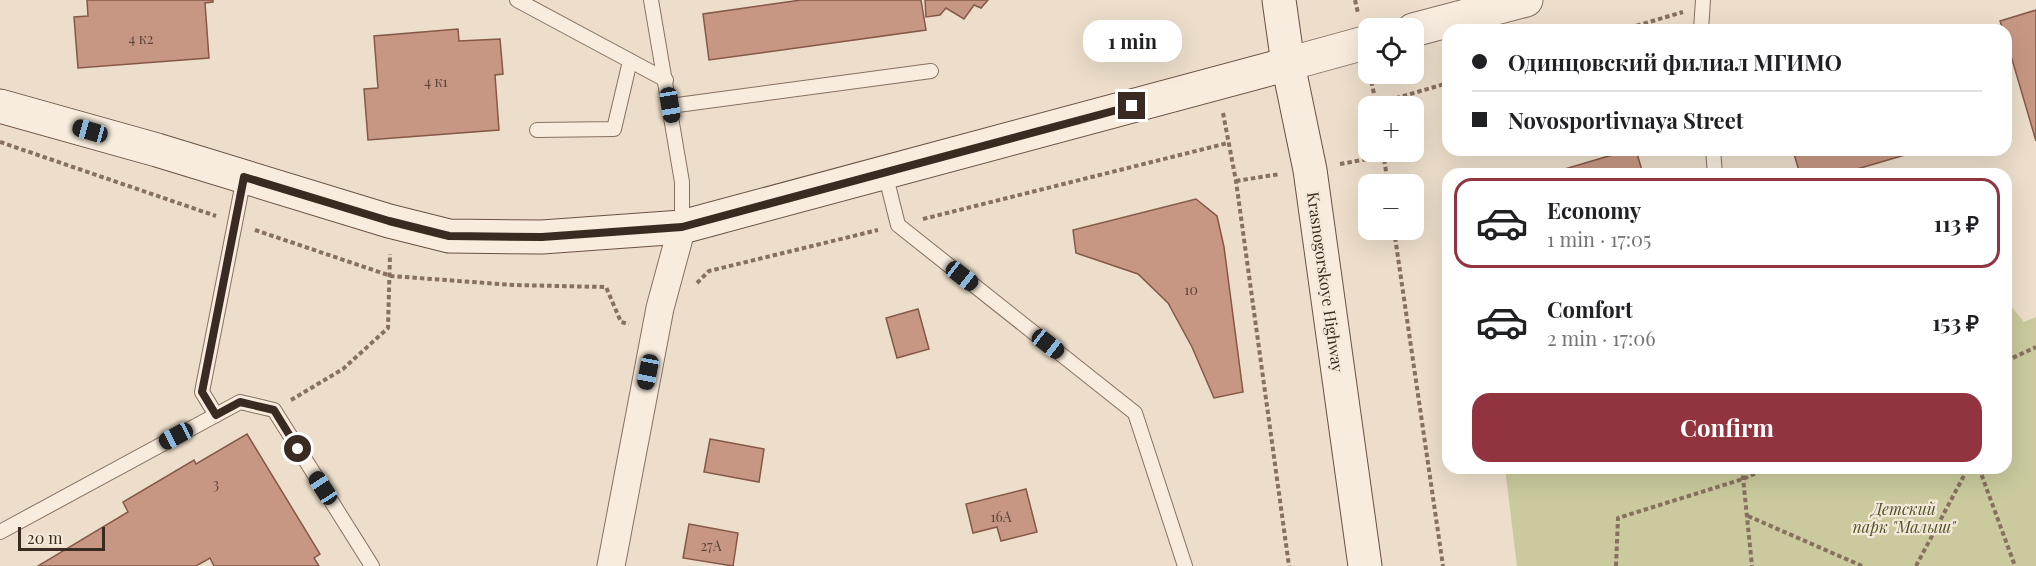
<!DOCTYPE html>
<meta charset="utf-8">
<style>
body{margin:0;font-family:"Playfair Display",serif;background:#f6f6f6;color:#202124;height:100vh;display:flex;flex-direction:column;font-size:22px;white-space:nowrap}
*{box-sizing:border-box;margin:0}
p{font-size:20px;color:#757577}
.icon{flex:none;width:33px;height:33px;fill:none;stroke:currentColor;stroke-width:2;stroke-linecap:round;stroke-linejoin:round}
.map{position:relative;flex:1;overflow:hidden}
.details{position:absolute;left:1442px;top:168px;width:570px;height:306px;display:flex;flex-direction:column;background:#fff;border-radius:18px;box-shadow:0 6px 24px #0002}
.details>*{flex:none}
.banner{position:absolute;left:1442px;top:24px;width:570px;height:132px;border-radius:18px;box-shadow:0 6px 24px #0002;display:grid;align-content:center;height:132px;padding:0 30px;background:#fff}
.buttons{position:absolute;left:1358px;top:18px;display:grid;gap:12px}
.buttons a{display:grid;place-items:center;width:66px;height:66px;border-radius:12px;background:#fff;box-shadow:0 6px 24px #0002;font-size:30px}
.scale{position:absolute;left:18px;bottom:15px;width:87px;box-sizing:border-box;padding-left:6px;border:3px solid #392a22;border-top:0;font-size:16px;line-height:21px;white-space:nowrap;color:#392a22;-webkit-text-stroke:4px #f4e9d9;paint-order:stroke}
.end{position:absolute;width:27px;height:27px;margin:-14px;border:8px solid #392a22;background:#fff;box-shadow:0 0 0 3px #fff}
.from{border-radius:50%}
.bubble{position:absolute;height:42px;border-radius:18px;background:#fff;box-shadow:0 6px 24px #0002;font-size:20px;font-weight:700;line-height:42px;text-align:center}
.car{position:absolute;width:18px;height:36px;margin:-18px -9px;border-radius:8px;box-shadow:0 0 4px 2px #0007;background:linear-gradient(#222 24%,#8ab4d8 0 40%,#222 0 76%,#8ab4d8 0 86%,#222 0)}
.banner b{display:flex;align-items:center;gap:21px;height:57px;font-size:22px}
.banner b+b{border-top:2px solid #e0e0e0}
.banner i{width:15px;height:15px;background:#202124}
ul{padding:10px 0 0;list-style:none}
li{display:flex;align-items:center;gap:18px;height:90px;margin:0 12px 9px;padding:0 18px;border:3px solid transparent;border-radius:18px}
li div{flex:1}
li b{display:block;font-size:22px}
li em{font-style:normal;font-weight:700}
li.selected{border-color:#923440}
li>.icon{width:54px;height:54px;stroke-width:1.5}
.cta{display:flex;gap:12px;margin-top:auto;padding:12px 30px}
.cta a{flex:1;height:69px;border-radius:18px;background:#923440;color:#fff;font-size:24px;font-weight:700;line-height:69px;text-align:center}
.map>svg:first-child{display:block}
</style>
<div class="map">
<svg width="2036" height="566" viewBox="0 0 2036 566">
<rect width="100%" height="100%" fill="#ecdeca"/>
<path fill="#caca9e" d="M2006,300L2024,322L2036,317V566H1517L1505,468H2006Z"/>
<g fill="#c79783" stroke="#855847" stroke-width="1.5">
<path d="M87,0H213V2L205,3L209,58L78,68L74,17L88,16Z"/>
<path d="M801,0H921L926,30L709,60L703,14Z"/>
<path d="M925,0H988L981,8L974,5L964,19L946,8L940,15L926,17Z"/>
<path d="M2036,10V141L2006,39V30H2003L2000,21Z"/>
<path d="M458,29L459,41L500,39L503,74L495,75L499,130L368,140L364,89L378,88L374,36Z"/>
<path d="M1629,150H1636L1643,174H1548Z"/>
<path d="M1807,150H1922L1840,174H1800L1794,154Z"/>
<path d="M1196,199L1217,216L1224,247L1243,392L1214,398L1192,347L1168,303L1138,274L1076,253L1073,230Z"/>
<path d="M918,309L929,349L897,358L886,318Z"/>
<path d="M247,434L320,554L314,558L319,566H214L210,558L196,566H38L128,512L123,502L194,460L196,464Z"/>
<path d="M710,439L764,449L759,482L704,472Z"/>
<path d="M1026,489L1037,532L1001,541L997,527L973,533L966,504Z"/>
<path d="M689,524L738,533L733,566L683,558Z"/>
</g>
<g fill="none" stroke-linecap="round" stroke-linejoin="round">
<defs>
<g id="service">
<path d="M517,0L666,80"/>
<path d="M651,0L682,182V227"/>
<path d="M1701,30L1703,0"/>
<path d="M670,106L931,71"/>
<path d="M537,130L614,129L630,61"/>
<path d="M1713,150L1715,174"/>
<path d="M885,173L898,225L1135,413L1185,566"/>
<path d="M216,415L202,392L244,177"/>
<path d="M0,532L240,402L274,410L372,566"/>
</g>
<path id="minor" d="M611,566L660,308L682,227"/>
<g id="tertiary">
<path d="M1413,30L1526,0"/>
<path d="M1288,64L1368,42"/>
</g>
<g id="secondary">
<path d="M1279,0L1288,64L1310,170L1365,566"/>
<path d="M0,106L157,150L389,221L449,236L542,237L682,227L1288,64"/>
</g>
</defs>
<use href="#service" stroke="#887060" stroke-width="16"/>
<use href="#minor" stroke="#887060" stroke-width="29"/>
<use href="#tertiary" stroke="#887060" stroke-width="35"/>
<use href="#secondary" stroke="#6a5142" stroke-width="35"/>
<g stroke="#887060" stroke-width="4" stroke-dasharray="4.5 3" stroke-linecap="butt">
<path d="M1355,0L1358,13"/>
<path d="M1622,30L1683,12"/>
<path d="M1370,74L1376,104"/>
<path d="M1376,106V104L1448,83"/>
<path d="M1223,113L1236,181L1289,566"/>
<path d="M0,142L216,216"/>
<path d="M1383,152L1388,184"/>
<path d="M1340,164L1384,156"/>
<path d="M1236,181L1280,174"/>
<path d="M923,219L1228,143"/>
<path d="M255,230L391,276L513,285L606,287L621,322L629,324"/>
<path d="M1394,230L1443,566"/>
<path d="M697,283L709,271L878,230"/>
<path d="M2006,361L2036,347"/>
<path d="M291,400L343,369L388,328L390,254"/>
<path d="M1742,468L1752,566"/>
<path d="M1979,468L2015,566"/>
<path d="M1748,516L1862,566"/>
<path d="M1616,566L1618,518L1743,479L1767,468"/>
<path d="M1916,566L1968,468"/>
</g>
<use href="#service" stroke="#f7ecdd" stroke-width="14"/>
<use href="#minor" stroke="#f7ecdd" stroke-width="27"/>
<use href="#tertiary" stroke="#f7ecdd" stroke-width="33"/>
<use href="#secondary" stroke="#f7ecdd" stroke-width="33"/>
</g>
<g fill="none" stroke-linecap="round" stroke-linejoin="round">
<path stroke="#392a22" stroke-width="8" d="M298,449L274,410L240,402L216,415L202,392L244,177L389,221L449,236L542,237L682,227L1132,106"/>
</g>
<g text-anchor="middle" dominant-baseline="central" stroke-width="4.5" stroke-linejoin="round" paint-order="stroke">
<g font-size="14" fill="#5c453a">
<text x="141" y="38">4 к2</text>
<text x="436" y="81">4 к1</text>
<text x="1191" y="289">10</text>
<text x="216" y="483">3</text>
<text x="1001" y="516">16А</text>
<text x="711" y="545">27А</text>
</g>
<g font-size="16" fill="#392a22" stroke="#f4e9d9">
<text transform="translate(1326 282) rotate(82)">Krasnogorskoye Highway</text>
</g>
<g font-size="16" font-style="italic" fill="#4f542a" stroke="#f4e9d9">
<text x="1904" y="508">Детский<tspan x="1904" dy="18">парк "Малыш"</tspan></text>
</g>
</g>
</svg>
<div class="buttons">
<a><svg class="icon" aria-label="locate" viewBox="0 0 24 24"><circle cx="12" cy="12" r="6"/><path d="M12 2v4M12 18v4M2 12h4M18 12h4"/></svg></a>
<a>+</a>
<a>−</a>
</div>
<div class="scale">20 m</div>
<i class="end from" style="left:298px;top:449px"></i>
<i class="end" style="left:1132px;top:106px"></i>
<div class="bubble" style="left:1083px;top:20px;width:99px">1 min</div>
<i class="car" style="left:670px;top:105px;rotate:171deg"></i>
<i class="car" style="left:90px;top:131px;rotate:286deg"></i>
<i class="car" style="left:962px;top:276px;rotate:128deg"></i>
<i class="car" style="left:1048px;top:344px;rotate:128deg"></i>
<i class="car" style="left:648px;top:372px;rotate:191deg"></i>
<i class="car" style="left:176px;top:436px;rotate:242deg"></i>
<i class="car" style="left:323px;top:488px;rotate:327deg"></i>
<div class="banner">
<b><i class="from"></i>Одинцовский филиал МГИМО</b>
<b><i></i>Novosportivnaya Street</b>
</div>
<section class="details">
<ul>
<li class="selected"><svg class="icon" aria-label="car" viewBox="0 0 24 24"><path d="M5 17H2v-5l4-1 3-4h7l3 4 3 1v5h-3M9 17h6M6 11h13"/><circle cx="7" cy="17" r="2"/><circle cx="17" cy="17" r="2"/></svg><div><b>Economy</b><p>1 min · 17:05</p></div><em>113 ₽</em></li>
<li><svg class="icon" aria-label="car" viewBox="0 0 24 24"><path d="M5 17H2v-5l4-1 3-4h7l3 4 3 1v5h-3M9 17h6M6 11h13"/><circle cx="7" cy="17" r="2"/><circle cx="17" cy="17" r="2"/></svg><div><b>Comfort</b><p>2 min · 17:06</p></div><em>153 ₽</em></li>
</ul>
<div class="cta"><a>Confirm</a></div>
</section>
</div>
